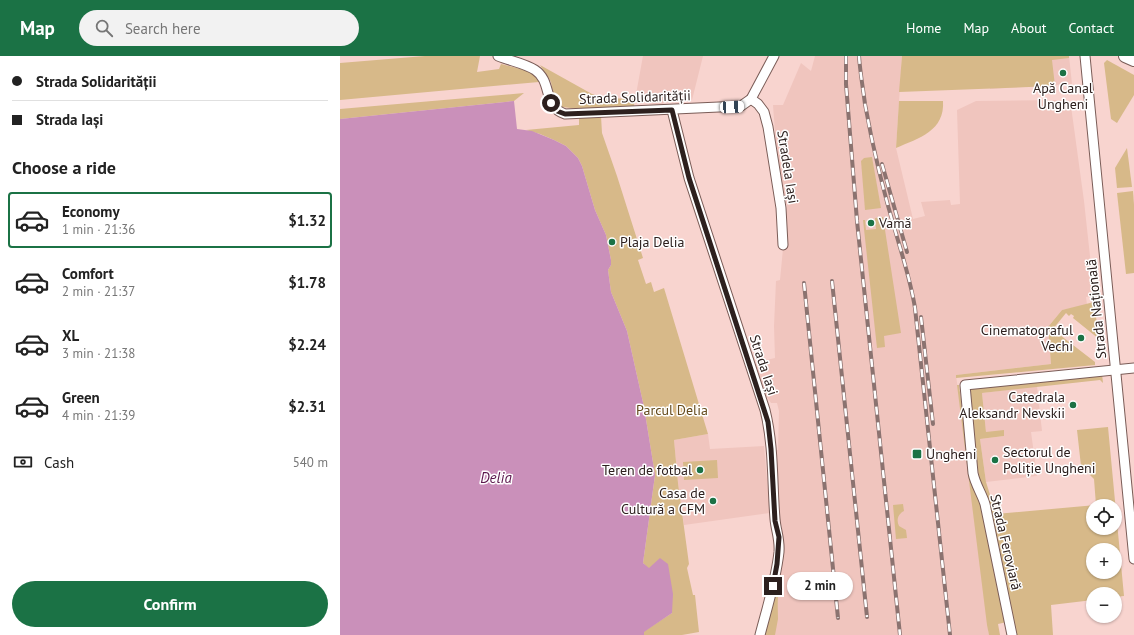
<!DOCTYPE html>
<meta charset="utf-8">
<style>
body{margin:0;font-family:"PT Sans",sans-serif;background:#f2f2f2;color:#222;height:100vh;display:flex;flex-direction:column;font-size:15px;white-space:nowrap}
*{box-sizing:border-box;margin:0}
p{font-size:13px;color:#767676}
.icon{flex:none;width:22px;height:22px;fill:none;stroke:currentColor;stroke-width:2;stroke-linecap:round;stroke-linejoin:round}
.map{position:relative;flex:1;overflow:hidden}
.drawer{display:flex;flex-direction:column;background:#fff;width:340px}
.drawer>*{flex:none}
.hud{display:grid;align-content:center;height:88px;padding:0 12px;background:#fff}
.tools{position:absolute;left:746px;top:443px;display:grid;gap:8px}
.tools a{display:grid;place-items:center;width:36px;height:36px;border-radius:50%;background:#fff;box-shadow:0 1px 3px #0004;font-size:20px}
.end{position:absolute;width:18px;height:18px;margin:-9px;border:5px solid #2d201e;background:#fff;box-shadow:0 0 0 2px #fff}
.from{border-radius:50%}
.bubble{position:absolute;height:28px;border-radius:14px;background:#fff;box-shadow:0 1px 3px #0004;font-size:13px;font-weight:700;line-height:28px;text-align:center}
.car{position:absolute;width:12px;height:24px;margin:-12px -6px;border-radius:5px;box-shadow:0 0 3px 1px #0007;background:linear-gradient(#fff 24%,#345 0 40%,#fff 0 76%,#345 0 86%,#fff 0)}
.hud b{display:flex;align-items:center;gap:14px;height:38px;font-size:15px}
.hud b+b{border-top:1px solid #e0e0e0}
.hud i{width:10px;height:10px;background:#222}
ul{padding:0;list-style:none}
li{display:flex;align-items:center;gap:12px;height:56px;margin:0 8px 6px;padding:0 4px;border:2px solid transparent;border-radius:4px}
li div{flex:1}
li b{display:block;font-size:15px}
li em{font-style:normal;font-weight:700}
li.selected{border-color:#1b7245}
li>.icon{width:36px;height:36px;stroke-width:1.5}
h2{padding:0 12px;font-size:18px;line-height:48px}
.pay{display:flex;align-items:center;gap:10px;height:44px;padding:0 12px;font-size:15px}
.pay p{margin-inline-start:auto}
.primary-button{display:flex;gap:8px;margin-top:auto;padding:8px 12px}
.primary-button a{flex:1;height:46px;border-radius:24px;background:#1b7245;color:#fff;font-size:16px;font-weight:700;line-height:46px;text-align:center}
header{display:flex;align-items:center;gap:24px;box-sizing:border-box;height:56px;padding:0 20px;background:#1b7245;color:#fff}
header strong{font-size:19px}
nav{display:flex;gap:22px;margin-inline-start:auto;font-size:14px}
.search{width:280px;height:36px;background:#f2f2f2;display:flex;align-items:center;gap:10px;box-sizing:border-box;padding:0 14px;border-radius:22px;color:#767676;font-size:15px}
main{display:flex;flex:1;min-height:0}
.map>svg:first-child{display:block}
</style>
<header>
<strong>Map</strong>
<div class="search"><svg class="icon" aria-label="search" viewBox="0 0 24 24"><circle cx="10" cy="10" r="6"/><path d="M15 15l6 6"/></svg>Search here</div>
<nav><a>Home</a><a>Map</a><a>About</a><a>Contact</a></nav>
</header>
<main>
<section class="drawer">
<div class="hud">
<b><i class="from"></i>Strada Solidarității</b>
<b><i></i>Strada Iași</b>
</div>
<h2>Choose a ride</h2>
<ul>
<li class="selected"><svg class="icon" aria-label="car" viewBox="0 0 24 24"><path d="M5 17H2v-5l4-1 3-4h7l3 4 3 1v5h-3M9 17h6M6 11h13"/><circle cx="7" cy="17" r="2"/><circle cx="17" cy="17" r="2"/></svg><div><b>Economy</b><p>1 min · 21:36</p></div><em>$1.32</em></li>
<li><svg class="icon" aria-label="car" viewBox="0 0 24 24"><path d="M5 17H2v-5l4-1 3-4h7l3 4 3 1v5h-3M9 17h6M6 11h13"/><circle cx="7" cy="17" r="2"/><circle cx="17" cy="17" r="2"/></svg><div><b>Comfort</b><p>2 min · 21:37</p></div><em>$1.78</em></li>
<li><svg class="icon" aria-label="car" viewBox="0 0 24 24"><path d="M5 17H2v-5l4-1 3-4h7l3 4 3 1v5h-3M9 17h6M6 11h13"/><circle cx="7" cy="17" r="2"/><circle cx="17" cy="17" r="2"/></svg><div><b>XL</b><p>3 min · 21:38</p></div><em>$2.24</em></li>
<li><svg class="icon" aria-label="car" viewBox="0 0 24 24"><path d="M5 17H2v-5l4-1 3-4h7l3 4 3 1v5h-3M9 17h6M6 11h13"/><circle cx="7" cy="17" r="2"/><circle cx="17" cy="17" r="2"/></svg><div><b>Green</b><p>4 min · 21:39</p></div><em>$2.31</em></li>
</ul>
<div class="pay"><svg class="icon" aria-label="cash" viewBox="0 0 24 24"><path d="M3 7h18v10H3z"/><circle cx="12" cy="12" r="2"/></svg>Cash<p>540 m</p></div>
<div class="primary-button"><a>Confirm</a></div>
</section>
<div class="map">
<svg width="794" height="579" viewBox="0 0 794 579">
<rect width="100%" height="100%" fill="#f8d4cf"/>
<g fill="#f0c5be">
<path d="M303,0H363L352,44L324,43L323,50L295,44Z"/>
<path d="M475,0H562L556,92L573,163L585,160L581,146L610,144L611,149L620,148L617,54L636,45L722,44L731,50L744,145L754,237L753,240L746,241L747,249L722,254L708,271L711,308L616,319L649,579H423L440,511L442,470L437,466L438,430L435,394H438L439,355L437,347H431L419,330L413,307L435,302L434,270L436,225L440,224L447,151L437,103L433,49H443L461,7L471,15Z"/>
<path d="M649,0H729L732,28L650,33Z"/>
<path d="M697,330L702,375L691,376L697,420L646,426L640,383L664,380L646,376L642,337Z"/>
<path d="M368,378L370,393L424,390L430,457L344,469L338,427L334,384Z"/>
</g>
<g fill="#d7b989" fill-rule="evenodd">
<path d="M85,0H140L137,16L159,13L161,8L192,16L199,26L0,44V7Z"/>
<path d="M562,0H729V2L712,4L715,30L559,36Z"/>
<path d="M767,4L794,19V39L777,67L771,63L764,7Z"/>
<path d="M200,9L252,38L265,42L295,43L294,50L239,53L222,51L214,43L211,26Z"/>
<path d="M184,37L174,45L0,63V53Z"/>
<path d="M559,45H603C605,75 579,82 556,92Z"/>
<path d="M239,60H261L262,77L277,120L303,202L298,204L306,228L311,226L314,236L324,232L368,378L334,384L338,427L349,508L347,512L353,539H355L359,576L342,579H304L303,576L332,557L308,512L303,507L315,419L304,351L287,275L271,236L268,214L271,209V204L266,179L255,154L242,110L238,102L226,90L214,84L200,78L186,74L239,69Z"/>
<path d="M787,92L792,131L777,132L775,112Z"/>
<path d="M532,101L541,152L525,154L521,105L524,102Z"/>
<path d="M793,135L794,149V217L786,218L777,137Z"/>
<path d="M543,161L561,277L544,280L545,291L537,292L523,164H525L526,174L536,173L535,162Z"/>
<path d="M754,246L759,283L733,262L734,260L731,258L729,260L726,257L713,273L716,276L715,278L718,281L720,279L755,306V309L616,322V319L711,308L708,271L722,254Z"/>
<path d="M762,318L763,327L760,324L642,337L646,376L664,374V380L640,383L646,426L656,458L756,449L754,423L741,410L737,374L768,371L784,540L775,541V538H753V544L711,549L713,579H675L639,422L628,332ZM753,450H775V472H753ZM753,494H775V516H753Z"/>
<path d="M617,329H619L631,420L642,445L667,566L658,568L660,579H649L647,569Z"/>
<path d="M377,404L378,422L344,424L343,406Z"/>
<path d="M563,448L564,455C558,458 556,464 559,470L566,474L567,482L556,483L553,449Z"/>
<path d="M439,534C437,544 438,553 438,563C437,568 436,574 435,579H423L435,535Z"/>
</g>
<path fill="#ca90ba" d="M174,45L177,73L192,75L214,84L226,90L238,102L242,110L255,154L266,179L271,204V209L268,214L271,236L287,275L304,351L315,419L303,507L309,512L320,502L328,508L333,538L332,557L304,576V579H0V63Z"/>
<g fill="none" stroke-linecap="round" stroke-linejoin="round">
<defs>
<g id="minor">
<path d="M158,0C170,5 184,7 195,14C213,26 202,50 225,58L401,50L411,43L434,0"/>
<path d="M745,0L794,503"/>
<path d="M411,43L418,48L424,56L428,71L441,152L443,189"/>
<path d="M332,54L349,122L425,354C434,390 432,427 435,463C436,475 440,483 439,496C436,524 427,552 420,579"/>
<path d="M672,579L645,448C642,438 635,428 633,417L625,329L794,312"/>
</g>
<path id="major" d="M785,0L794,4"/>
</defs>
<use href="#minor" stroke="#7a5c57" stroke-width="11"/>
<use href="#major" stroke="#7a5c57" stroke-width="14"/>
<use href="#minor" stroke="#fff" stroke-width="9"/>
<use href="#major" stroke="#fff" stroke-width="12"/>
<defs>
<g id="rail">
<path d="M506,0V28L517,165L560,579"/>
<path d="M519,0C520,16 523,32 525,48C533,93 544,138 557,181C564,205 571,227 575,252L610,579"/>
<path d="M542,108L567,196"/>
<path d="M492,225L527,561"/>
<path d="M464,227L498,562"/>
<path d="M581,261L593,368"/>
</g>
</defs>
<use href="#rail" stroke="#8b7370" stroke-width="4"/>
<use href="#rail" stroke="#fff" stroke-width="2.5" stroke-dasharray="8" stroke-linecap="butt"/>
</g>
<g fill="none" stroke-linecap="round" stroke-linejoin="round">
<path stroke="#2d201e" stroke-width="5" d="M211,47L217,55L225,58L332,54L349,122L428,366L431,393L435,465L439,481L437,508L433,530"/>
</g>
<g fill="#1b7245" stroke="#fff" stroke-width="1.5">
<circle cx="723" cy="17" r="4"/>
<circle cx="531" cy="167" r="4"/>
<circle cx="272" cy="186" r="4"/>
<circle cx="741" cy="282" r="4"/>
<circle cx="733" cy="349" r="4"/>
<rect x="572" y="393" width="10" height="10" rx="2"/>
<circle cx="655" cy="404" r="4"/>
<circle cx="360" cy="414" r="4"/>
<circle cx="373" cy="445" r="4"/>
</g>
<g text-anchor="middle" dominant-baseline="central" stroke-width="3" stroke-linejoin="round" paint-order="stroke">
<g font-size="14" fill="#2d201e" stroke="#fff" text-anchor="start">
<text x="723" y="32" text-anchor="middle">Apă Canal<tspan x="723" dy="16">Ungheni</tspan></text>
<text x="539" y="167">Vamă</text>
<text x="280" y="186">Plaja Delia</text>
<text x="733" y="274" text-anchor="end">Cinematograful<tspan x="733" dy="16">Vechi</tspan></text>
<text x="725" y="341" text-anchor="end">Catedrala<tspan x="725" dy="16">Aleksandr Nevskii</tspan></text>
<text x="663" y="396">Sectorul de<tspan x="663" dy="16">Poliție Ungheni</tspan></text>
<text x="586" y="398">Ungheni</text>
<text x="352" y="414" text-anchor="end">Teren de fotbal</text>
<text x="365" y="437" text-anchor="end">Casa de<tspan x="365" dy="16">Cultură a CFM</tspan></text>
</g>
<g font-size="14" fill="#2d201e" stroke="#fff">
<text transform="translate(295 41) rotate(-2)">Strada Solidarității</text>
<text transform="translate(448 111) rotate(81)">Stradela Iași</text>
<text transform="translate(756 253) rotate(-96)">Strada Națională</text>
<text transform="translate(424 309) rotate(72)">Strada Iași</text>
<text transform="translate(666 486) rotate(77)">Strada Feroviară</text>
</g>
<g font-size="14" fill="#644a1c" stroke="#fff">
<text x="332" y="354">Parcul Delia</text>
</g>
<g font-size="15" font-style="italic" fill="#5b174d" stroke="#fff">
<text x="156" y="421">Delia</text>
</g>
</g>
</svg>
<div class="tools">
<a><svg class="icon" aria-label="locate" viewBox="0 0 24 24"><circle cx="12" cy="12" r="6"/><path d="M12 2v4M12 18v4M2 12h4M18 12h4"/></svg></a>
<a>+</a>
<a>−</a>
</div>
<i class="end from" style="left:211px;top:47px"></i>
<i class="end" style="left:433px;top:530px"></i>
<div class="bubble" style="left:447px;top:516px;width:66px">2 min</div>
<i class="car" style="left:392px;top:51px;rotate:87deg"></i>
</div>
</main>
